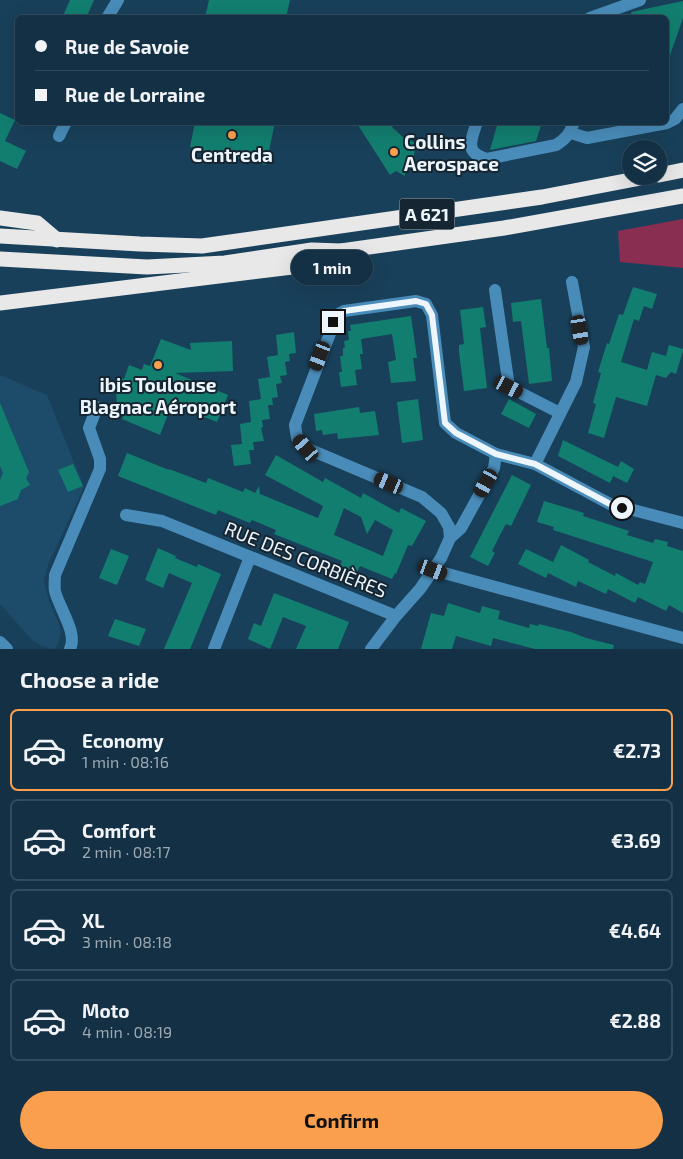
<!DOCTYPE html>
<meta charset="utf-8">
<style>
body{margin:0;font-family:"Exo 2",sans-serif;background:#1c384b;color:#f1f3f6;height:100vh;display:flex;flex-direction:column;font-size:19px;white-space:nowrap}
*{box-sizing:border-box;margin:0}
p{font-size:16px;color:#9da9b2}
.icon{flex:none;width:28px;height:28px;fill:none;stroke:currentColor;stroke-width:2;stroke-linecap:round;stroke-linejoin:round}
.map{position:relative;height:649px;overflow:hidden}
.panel{display:flex;flex-direction:column;background:#133044;flex:1}
.panel>*{flex:none}
.guide{position:absolute;left:15px;top:15px;width:654px;height:110px;border-radius:8px;box-shadow:0 5px 20px #0002,0 0 0 1px #324b5d;display:grid;align-content:center;height:110px;padding:0 20px;background:#133044}
.buttons{position:absolute;left:622px;top:140px;display:grid;gap:10px}
.buttons a{display:grid;place-items:center;width:45px;height:45px;border-radius:50%;background:#133044;box-shadow:0 5px 20px #0002,0 0 0 1px #324b5d;font-size:25px}
.end{position:absolute;width:22px;height:22px;margin:-11px;border:6px solid #edf6fc;background:#111;box-shadow:0 0 0 2px #111}
.from{border-radius:50%}
.bubble{position:absolute;height:35px;border-radius:18px;background:#133044;box-shadow:0 5px 20px #0002,0 0 0 1px #324b5d;font-size:16px;font-weight:700;line-height:35px;text-align:center}
.car{position:absolute;width:15px;height:30px;margin:-15px -8px;border-radius:6px;box-shadow:0 0 4px 1px #0007;background:linear-gradient(#222 24%,#8ab4d8 0 40%,#222 0 76%,#8ab4d8 0 86%,#222 0)}
.guide b{display:flex;align-items:center;gap:18px;height:48px;font-size:19px}
.guide b+b{border-top:1px solid #324b5d}
.guide i{width:12px;height:12px;background:#f1f3f6}
ul{padding:0;list-style:none}
li{display:flex;align-items:center;gap:15px;height:82px;margin:0 10px 8px;padding:0 10px;border:2px solid #324b5d;border-radius:8px}
li div{flex:1}
li b{display:block;font-size:19px}
li em{font-style:normal;font-weight:700}
li.active{border-color:#f99f4d}
li>.icon{width:45px;height:45px;stroke-width:1.5}
h2{padding:0 20px;font-size:22px;line-height:60px}
.action{display:flex;gap:10px;margin-top:auto;padding:10px 20px}
.action a{flex:1;height:58px;border-radius:30px;background:#f99f4d;color:#111;font-size:20px;font-weight:700;line-height:58px;text-align:center}
.map>svg:first-child{display:block}
</style>
<div class="map">
<svg width="683" height="649" viewBox="0 0 683 649">
<rect width="100%" height="100%" fill="#19405a"/>
<path fill="#1d4c6b" d="M0,375L47,395L84,487L48,565L44,581L48,598L59,624L61,633L58,644L54,649L42,646L32,640L0,604Z"/>
<path fill="#892e51" d="M683,219V268L620,262L618,231Z"/>
<g fill="#127e6f" fill-rule="evenodd">
<path d="M70,0H94L86,18H62Z"/>
<path d="M209,0H290L286,18H205Z"/>
<path d="M683,1V18L668,61L666,60V18H632L631,12Z"/>
<path d="M0,113L15,120L5,141L26,151L17,169L0,161Z"/>
<path d="M195,122H275L266,165L190,147Z"/>
<path d="M356,122H390L393,128L404,138L416,143L413,161L405,166V176L396,171L390,175Z"/>
<path d="M498,122H542L536,141L490,150Z"/>
<path d="M633,287L657,294L652,309L644,306L639,321L634,319L621,362L647,370L652,352L666,356L669,345L683,349V351L676,374L671,372L666,378L656,375L647,406L616,397L604,438L588,433L596,404L593,403L601,373L598,372L607,343L609,344L619,314L623,315Z"/>
<path d="M541,299L547,348H549L552,381L529,384L521,321L513,322L511,303Z"/>
<path d="M483,307L486,327L480,328L487,388L464,391L459,352V345L464,344L460,310Z"/>
<path d="M411,316L417,358H413L416,381L391,383L388,362L396,360L392,334L361,339L363,354H360L362,369L355,370L357,385L341,387L339,372H342L340,356H343V348L345,347L344,341L349,340L348,331H351L350,325Z"/>
<path d="M294,332L296,353L289,354L290,361L285,362L287,375L280,376L282,383L276,384L278,397L272,398L273,405H268L270,419L262,420L263,427L261,428L264,441L253,442L254,450H249L251,464L234,466L231,445L242,444L240,424L251,422L249,401L261,399L258,379L270,377L267,357L278,355L276,335Z"/>
<path d="M161,339L191,350L190,343L232,341L233,371L175,373L228,395L217,422L172,404L160,435L122,419L126,409L117,406L116,392L111,390L117,376L124,379L129,365L142,370L144,364L150,366Z"/>
<path d="M418,399L423,440L402,443L397,402Z"/>
<path d="M509,399L536,414L529,428L501,414Z"/>
<path d="M0,403L29,472L26,478L30,485L21,490L18,499L0,506V480L3,473L0,466Z"/>
<path d="M359,407L360,413L375,411L379,435L338,439L337,433L323,435L322,430L316,431L314,414Z"/>
<path d="M563,440L618,467L621,461L634,469L627,483L613,476L615,472L610,483L558,456Z"/>
<path d="M127,453L169,470V469L206,483L208,478L243,492L245,488L255,493L259,486L260,494L318,518L323,506L265,475L276,455L323,482L325,478L361,498L363,493L399,513L401,508L426,521L412,546L408,545L396,574L395,573L392,579L360,566L357,572L340,566L342,561L274,534L276,530L252,520L250,523L218,510L216,515L118,476ZM344,508L361,517L367,534L375,520L393,530L383,556L334,535Z"/>
<path d="M73,464L83,486L68,492L58,470Z"/>
<path d="M512,475L531,485L511,526L506,524L499,537L492,551L495,553L488,566L470,557Z"/>
<path d="M544,501L584,513L583,516L629,531L627,535L653,543L655,539L668,542L667,546L683,551V613L669,605L666,611L638,597L635,603L608,589L606,594L578,581L576,587L548,573L546,578L518,564L526,549L553,562L561,545L589,560L588,562L615,576L616,573L638,585L640,582L645,584L653,562L553,530L554,527L537,522Z"/>
<path d="M158,548L176,556L175,558L197,567L198,564L221,574L190,649H164L192,583L169,573L163,588L145,580Z"/>
<path d="M111,549L129,556L117,585L99,578Z"/>
<path d="M274,593L349,622L338,649H296L306,626L283,617L270,649L248,639L254,623L261,626Z"/>
<path d="M448,603L480,613L482,606L500,611L498,619L529,628L530,624L538,626L539,624L571,632L586,638L614,645L613,649H535L493,638L491,646L456,636L452,649H421L431,613L444,616Z"/>
<path d="M115,619L146,629L139,646L108,636Z"/>
</g>
<g fill="none" stroke-linecap="round" stroke-linejoin="round">
<g stroke="#498cb9" stroke-width="12">
<path d="M107,18L118,0"/>
<path d="M590,18L640,0"/>
<path d="M477,122C471,140 464,153 487,159L556,145C566,139 570,133 574,122"/>
<path d="M571,133L587,138L667,123L675,119L683,109"/>
<path d="M59,136L66,122"/>
<path d="M495,290L509,387L560,413"/>
<path d="M535,464L576,382L584,347L572,282"/>
<path d="M126,515L162,521L396,616L420,589L433,570L683,638"/>
<path d="M450,538L449,527L441,513L422,497L306,448L297,438L295,425L337,315L344,311L416,301L426,304L432,315L445,423L456,433L496,454"/>
<path d="M433,570L441,558L450,538L461,528L494,468L496,454L535,464L610,504L683,523"/>
<path d="M0,642L7,649"/>
<path d="M70,649C78,633 59,608 55,591C54,586 55,580 55,575L100,469V459L89,428L97,407"/>
<path d="M214,649L250,557"/>
<path d="M371,649L396,616"/>
</g>
<g stroke="#e8e8e8" stroke-width="15">
<path d="M659,175L683,170"/>
<path d="M0,218L37,223L57,240"/>
<path d="M0,236L140,244L202,246L542,197L651,176"/>
<path d="M0,259L147,267L225,263L312,250L341,251L504,228L683,196"/>
<path d="M0,303L325,263L341,251"/>
</g>
</g>
<g fill="none" stroke-linecap="round" stroke-linejoin="round">
<path stroke="#edf6fc" stroke-width="6" d="M333,322L337,315L344,311L416,301L426,304L432,315L445,423L456,433L496,454L535,464L610,504L622,508"/>
</g>
<g fill="#f99f4d" stroke="#152531" stroke-width="2">
<circle cx="232" cy="135" r="5"/>
<circle cx="394" cy="152" r="5"/>
<circle cx="158" cy="365" r="5"/>
</g>
<g text-anchor="middle" dominant-baseline="central" stroke-width="4" stroke-linejoin="round" paint-order="stroke">
<rect fill="#152531" stroke="#acb7bf" stroke-width="1" x="399.5" y="198.5" width="55" height="31" rx="4"/>
<g font-size="18" font-weight="bold" fill="#edf6fc">
<text x="427" y="214">A 621</text>
</g>
<g font-size="19" font-weight="bold" fill="#edf6fc" stroke="#152531">
<text x="404" y="141" text-anchor="start">Collins<tspan x="404" dy="22">Aerospace</tspan></text>
<text x="232" y="154">Centreda</text>
<text x="158" y="384">ibis Toulouse<tspan x="158" dy="22">Blagnac Aéroport</tspan></text>
</g>
<g font-size="19" fill="#edf6fc" stroke="#152531">
<text transform="translate(306 559) rotate(22)">RUE DES CORBIÈRES</text>
</g>
</g>
</svg>
<div class="buttons">
<a><svg class="icon" aria-label="layers" viewBox="0 0 24 24"><path d="M12 4l9 5-9 5-9-5zM3 14l9 5 9-5"/></svg></a>
</div>
<i class="end from" style="left:622px;top:508px"></i>
<i class="end" style="left:333px;top:322px"></i>
<div class="bubble" style="left:291px;top:250px;width:82px">1 min</div>
<i class="car" style="left:580px;top:330px;rotate:170deg"></i>
<i class="car" style="left:320px;top:356px;rotate:201deg"></i>
<i class="car" style="left:509px;top:387px;rotate:117deg"></i>
<i class="car" style="left:306px;top:448px;rotate:319deg"></i>
<i class="car" style="left:389px;top:483px;rotate:293deg"></i>
<i class="car" style="left:486px;top:483px;rotate:209deg"></i>
<i class="car" style="left:433px;top:570px;rotate:110deg"></i>
<div class="guide">
<b><i class="from"></i>Rue de Savoie</b>
<b><i></i>Rue de Lorraine</b>
</div>
</div>
<section class="panel">
<h2>Choose a ride</h2>
<ul>
<li class="active"><svg class="icon" aria-label="car" viewBox="0 0 24 24"><path d="M5 17H2v-5l4-1 3-4h7l3 4 3 1v5h-3M9 17h6M6 11h13"/><circle cx="7" cy="17" r="2"/><circle cx="17" cy="17" r="2"/></svg><div><b>Economy</b><p>1 min · 08:16</p></div><em>€2.73</em></li>
<li><svg class="icon" aria-label="car" viewBox="0 0 24 24"><path d="M5 17H2v-5l4-1 3-4h7l3 4 3 1v5h-3M9 17h6M6 11h13"/><circle cx="7" cy="17" r="2"/><circle cx="17" cy="17" r="2"/></svg><div><b>Comfort</b><p>2 min · 08:17</p></div><em>€3.69</em></li>
<li><svg class="icon" aria-label="car" viewBox="0 0 24 24"><path d="M5 17H2v-5l4-1 3-4h7l3 4 3 1v5h-3M9 17h6M6 11h13"/><circle cx="7" cy="17" r="2"/><circle cx="17" cy="17" r="2"/></svg><div><b>XL</b><p>3 min · 08:18</p></div><em>€4.64</em></li>
<li><svg class="icon" aria-label="car" viewBox="0 0 24 24"><path d="M5 17H2v-5l4-1 3-4h7l3 4 3 1v5h-3M9 17h6M6 11h13"/><circle cx="7" cy="17" r="2"/><circle cx="17" cy="17" r="2"/></svg><div><b>Moto</b><p>4 min · 08:19</p></div><em>€2.88</em></li>
</ul>
<div class="action"><a>Confirm</a></div>
</section>
